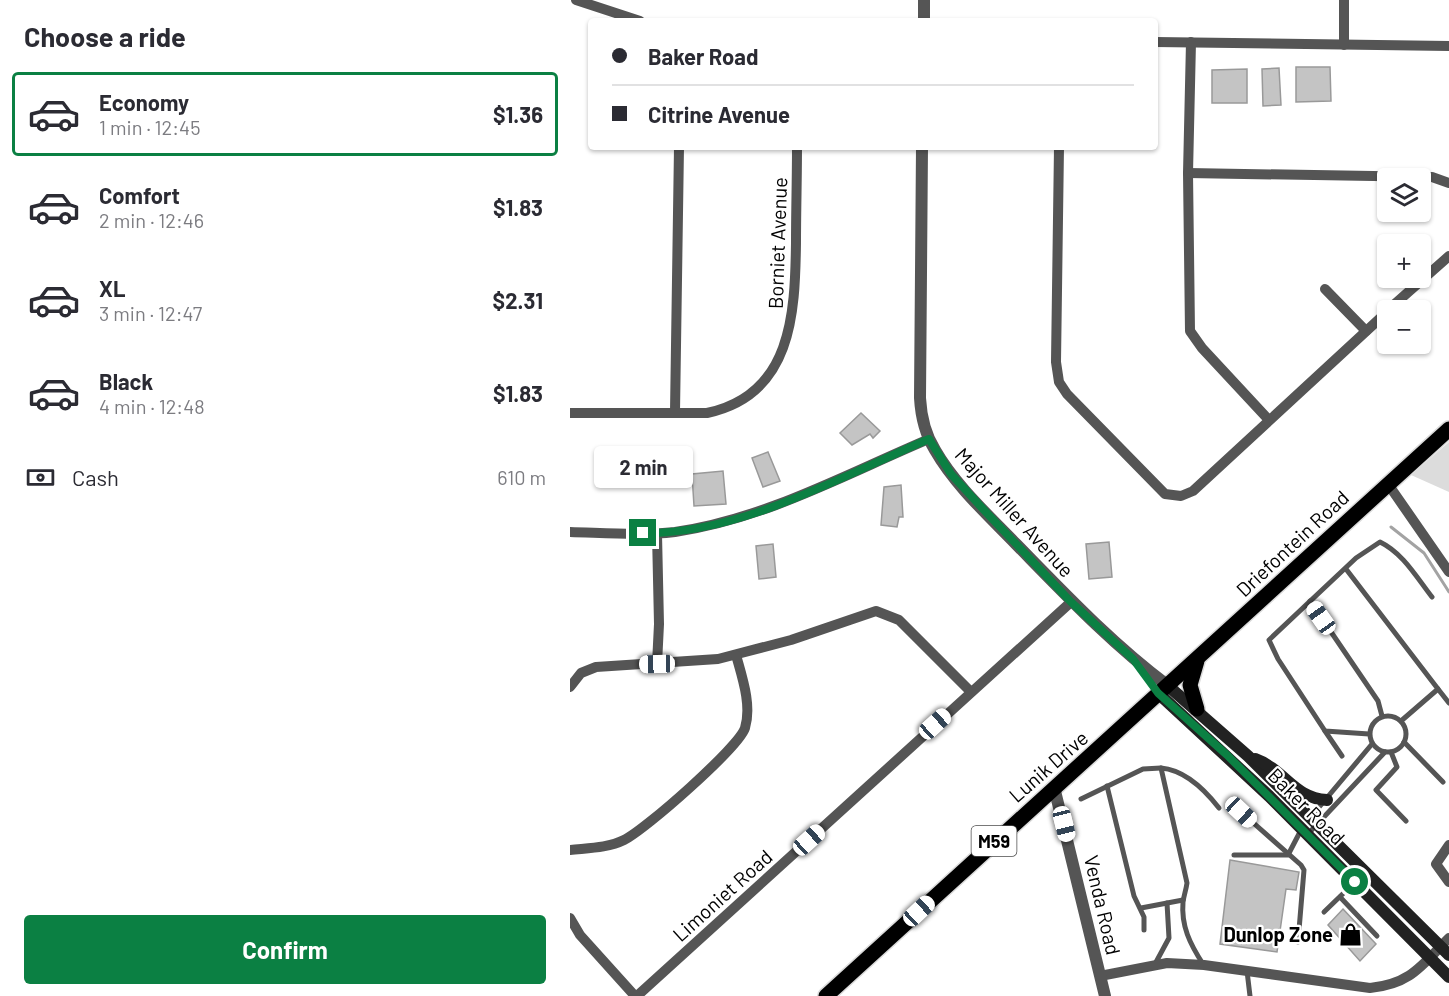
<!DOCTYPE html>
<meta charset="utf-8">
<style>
body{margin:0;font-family:Barlow,sans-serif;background:#f7f7f7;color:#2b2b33;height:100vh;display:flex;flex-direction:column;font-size:22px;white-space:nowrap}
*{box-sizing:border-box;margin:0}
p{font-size:20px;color:#7c7c81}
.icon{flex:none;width:33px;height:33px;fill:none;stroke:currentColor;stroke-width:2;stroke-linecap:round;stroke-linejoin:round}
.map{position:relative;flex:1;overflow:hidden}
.details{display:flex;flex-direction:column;background:#fff;width:570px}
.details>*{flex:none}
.hud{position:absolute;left:18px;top:18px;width:570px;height:132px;border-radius:6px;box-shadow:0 2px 4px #0004;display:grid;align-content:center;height:132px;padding:0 24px;background:#fff}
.fabs{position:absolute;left:807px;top:168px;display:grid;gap:12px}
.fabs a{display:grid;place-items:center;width:54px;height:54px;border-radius:6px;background:#fff;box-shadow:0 2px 4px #0004;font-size:30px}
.end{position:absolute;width:27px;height:27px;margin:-14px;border:8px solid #0b8043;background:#fff;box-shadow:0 0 0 3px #fff}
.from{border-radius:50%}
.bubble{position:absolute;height:42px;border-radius:6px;background:#fff;box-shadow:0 2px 4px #0004;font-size:20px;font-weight:700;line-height:42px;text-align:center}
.car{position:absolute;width:18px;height:36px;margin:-18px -9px;border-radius:8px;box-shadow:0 0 4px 2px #0007;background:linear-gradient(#fff 24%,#345 0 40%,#fff 0 76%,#345 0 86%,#fff 0)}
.hud b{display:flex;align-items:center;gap:21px;height:57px;font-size:22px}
.hud b+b{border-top:2px solid #e1e1e2}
.hud i{width:15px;height:15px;background:#2b2b33}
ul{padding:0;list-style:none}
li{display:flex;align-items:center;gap:18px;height:84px;margin:0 12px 9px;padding:0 12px;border:3px solid transparent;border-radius:6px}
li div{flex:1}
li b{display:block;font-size:22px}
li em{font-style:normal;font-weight:700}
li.selected{border-color:#0b8043}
li>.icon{width:54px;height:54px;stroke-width:1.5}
h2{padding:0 24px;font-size:27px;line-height:72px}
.pay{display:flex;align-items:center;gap:15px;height:66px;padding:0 24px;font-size:22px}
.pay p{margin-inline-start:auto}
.button{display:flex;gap:12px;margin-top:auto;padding:12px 24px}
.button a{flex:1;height:69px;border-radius:6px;background:#0b8043;color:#fff;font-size:24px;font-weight:700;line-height:69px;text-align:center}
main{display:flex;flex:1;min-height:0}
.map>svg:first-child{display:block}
</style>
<main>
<section class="details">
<h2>Choose a ride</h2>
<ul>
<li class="selected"><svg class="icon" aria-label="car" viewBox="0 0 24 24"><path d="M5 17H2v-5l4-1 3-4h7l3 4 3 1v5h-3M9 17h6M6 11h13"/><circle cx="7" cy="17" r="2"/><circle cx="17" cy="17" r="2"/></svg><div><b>Economy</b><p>1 min · 12:45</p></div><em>$1.36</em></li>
<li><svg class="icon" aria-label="car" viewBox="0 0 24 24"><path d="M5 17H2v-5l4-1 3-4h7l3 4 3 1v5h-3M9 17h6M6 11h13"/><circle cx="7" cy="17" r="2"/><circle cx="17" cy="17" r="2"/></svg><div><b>Comfort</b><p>2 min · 12:46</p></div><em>$1.83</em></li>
<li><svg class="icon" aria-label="car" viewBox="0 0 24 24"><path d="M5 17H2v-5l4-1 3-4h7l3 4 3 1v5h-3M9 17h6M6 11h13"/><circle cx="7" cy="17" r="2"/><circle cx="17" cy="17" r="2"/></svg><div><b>XL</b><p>3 min · 12:47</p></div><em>$2.31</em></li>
<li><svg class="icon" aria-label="car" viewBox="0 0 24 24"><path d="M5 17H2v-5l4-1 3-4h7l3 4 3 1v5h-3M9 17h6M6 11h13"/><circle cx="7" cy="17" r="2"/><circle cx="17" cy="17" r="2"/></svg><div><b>Black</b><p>4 min · 12:48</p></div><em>$1.83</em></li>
</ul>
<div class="pay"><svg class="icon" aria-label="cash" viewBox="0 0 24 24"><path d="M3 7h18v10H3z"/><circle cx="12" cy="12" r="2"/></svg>Cash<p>610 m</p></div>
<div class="button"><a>Confirm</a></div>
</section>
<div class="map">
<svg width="879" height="996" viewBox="0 0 879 996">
<rect width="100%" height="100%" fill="#fff"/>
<path fill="#dcdcdc" d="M879,442V492L841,475Z"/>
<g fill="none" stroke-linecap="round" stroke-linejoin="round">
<path stroke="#a3a3a3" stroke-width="3" d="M821,527L854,553L879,592"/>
</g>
<g fill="#c4c4c4" stroke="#999" stroke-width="1.5">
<path d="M726,67H760L761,101L726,102Z"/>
<path d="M709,68L711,105L693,106L692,69Z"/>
<path d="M677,69V103H642V70Z"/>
<path d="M291,413L310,431L303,438L300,434L282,445L270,433Z"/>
<path d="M198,452L210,481L193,487L182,458Z"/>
<path d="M153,471L156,504L124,506L122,474Z"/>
<path d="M331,485L333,517H329L327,527L311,525L314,487Z"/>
<path d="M539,542L542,577L519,579L516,544Z"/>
<path d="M203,544L206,577L189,579L186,546Z"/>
<path d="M660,860L729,872L726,890L716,889L707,952L650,944Z"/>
<path d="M773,909L806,944L790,961L758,925Z"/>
</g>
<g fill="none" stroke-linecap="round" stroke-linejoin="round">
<defs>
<g id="primary">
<path d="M627,709L620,685L627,661"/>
<path d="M256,996L879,429"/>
</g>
</defs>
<use href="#primary" stroke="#dbdbdb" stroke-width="18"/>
<g stroke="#555" stroke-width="5">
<path d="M776,569L868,689L831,721"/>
<path d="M740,601L808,701L812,716"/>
<path d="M868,689L879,703"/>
<circle cx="818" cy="734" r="18"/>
<path d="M755,731L772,756"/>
<path d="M799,734L755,731L708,659L699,640L786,558L810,542C833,553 847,578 862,597"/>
<path d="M834,742L873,782"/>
<path d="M821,752L827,767L806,790L836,821"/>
<path d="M537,786L564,896L574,917V930"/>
<path d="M511,799L573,769L591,768"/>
<path d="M671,812L731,865L734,870L728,942"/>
<path d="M740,818L802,744"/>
<path d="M737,835L815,752"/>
<path d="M664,855H718L731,830"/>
<path d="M770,897L807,936"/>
<path d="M571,908L613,900"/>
<path d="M754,912L784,883"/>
<path d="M585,964L599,938L597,903"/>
<path d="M633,964C620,944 611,926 613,902C614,895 616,890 617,883L591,768C615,770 635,790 649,808"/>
<path d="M677,971L680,996"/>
</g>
<g stroke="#555" stroke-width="10">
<path d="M6,0L70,21"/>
<path d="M585,42L879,46"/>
<path d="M621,42L618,173L620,331L632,348L699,420"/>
<path d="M774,45V0"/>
<path d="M489,147L486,362L489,382L497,394L595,494L611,496L623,491L818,311"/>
<path d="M618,173L862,177L879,183"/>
<path d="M755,289L796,331"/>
<path d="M818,310L879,256"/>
<path d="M105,412L109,147"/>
<path d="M0,413H137C222,395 225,314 226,243C226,211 227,179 227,147"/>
<path d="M818,484L879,572"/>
<path d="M0,532C35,533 71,536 105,532C195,519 276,474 359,439"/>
<path d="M87,664L89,624L87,534"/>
<path d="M0,687L11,673L26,667L148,659L221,640L306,611L329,620L401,692"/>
<path d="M879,845L866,864L879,882"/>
<path d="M0,850C18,848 38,848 54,840C75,830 169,747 175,728C182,705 172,677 166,655"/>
<path d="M0,918L10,935L65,996"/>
<path d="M530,976L597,963L634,965L800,988C841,984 852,965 879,938"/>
<path d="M67,996L501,602"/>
</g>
<g stroke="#555" stroke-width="12">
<path d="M354,21V0"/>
<path d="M352,147L350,398C351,416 355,434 365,450C385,485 418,515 446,544C494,593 541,643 597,685"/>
<path d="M484,787L535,996"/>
</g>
<g stroke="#222" stroke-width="12">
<path d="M597,685L678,756L879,955"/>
<path d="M588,693L699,796L879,977"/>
<path d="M685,759C715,770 723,798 757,800"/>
</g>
<use href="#primary" stroke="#000" stroke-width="15"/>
</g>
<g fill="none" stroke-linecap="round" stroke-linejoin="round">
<path stroke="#0b8043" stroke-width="8" d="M73,533C169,535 272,476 359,439L381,474L413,509L501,602L563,659L588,693L657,755L785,882"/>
</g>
<defs>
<symbol id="shop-bare" viewBox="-9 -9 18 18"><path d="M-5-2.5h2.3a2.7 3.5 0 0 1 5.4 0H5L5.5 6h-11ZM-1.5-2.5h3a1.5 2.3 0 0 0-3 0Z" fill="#000" stroke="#fff" stroke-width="2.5" paint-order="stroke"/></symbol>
</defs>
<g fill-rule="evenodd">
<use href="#shop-bare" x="764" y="918" width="33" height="33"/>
</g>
<g text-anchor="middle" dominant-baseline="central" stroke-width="4.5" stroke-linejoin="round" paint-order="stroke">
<rect fill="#fff" stroke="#4c4c4c" stroke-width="1.5" x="401.5" y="826" width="45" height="30" rx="4.5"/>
<g font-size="18" font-weight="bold" fill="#000">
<text x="424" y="841">M59</text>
</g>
<g font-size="20" fill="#000" stroke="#fff">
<text transform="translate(207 243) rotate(-88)">Borniet Avenue</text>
<text transform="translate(445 512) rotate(48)">Major Miller Avenue</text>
<text transform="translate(722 543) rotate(-43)">Driefontein Road</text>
<text transform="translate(478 766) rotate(-41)">Lunik Drive</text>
<text transform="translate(737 806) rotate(45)">Baker Road</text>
<text transform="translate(152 895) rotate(-42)">Limoniet Road</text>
<text transform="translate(533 905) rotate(77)">Venda Road</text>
</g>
<g font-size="20" font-weight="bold" fill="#000" stroke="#fff" text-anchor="end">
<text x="763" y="934">Dunlop Zone</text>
</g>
</g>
</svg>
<div class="fabs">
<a><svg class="icon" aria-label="layers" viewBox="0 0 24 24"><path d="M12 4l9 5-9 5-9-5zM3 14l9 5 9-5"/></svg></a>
<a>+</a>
<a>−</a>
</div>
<i class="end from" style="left:785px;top:882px"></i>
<i class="end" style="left:73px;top:533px"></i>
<div class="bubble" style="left:24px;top:446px;width:99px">2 min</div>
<i class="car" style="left:751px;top:618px;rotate:325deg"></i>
<i class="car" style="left:87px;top:664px;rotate:269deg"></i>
<i class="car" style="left:365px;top:724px;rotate:48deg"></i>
<i class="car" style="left:671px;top:812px;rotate:133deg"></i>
<i class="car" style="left:494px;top:824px;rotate:166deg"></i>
<i class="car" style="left:239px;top:840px;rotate:48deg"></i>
<i class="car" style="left:349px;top:911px;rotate:47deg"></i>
<div class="hud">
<b><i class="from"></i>Baker Road</b>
<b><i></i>Citrine Avenue</b>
</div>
</div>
</main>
